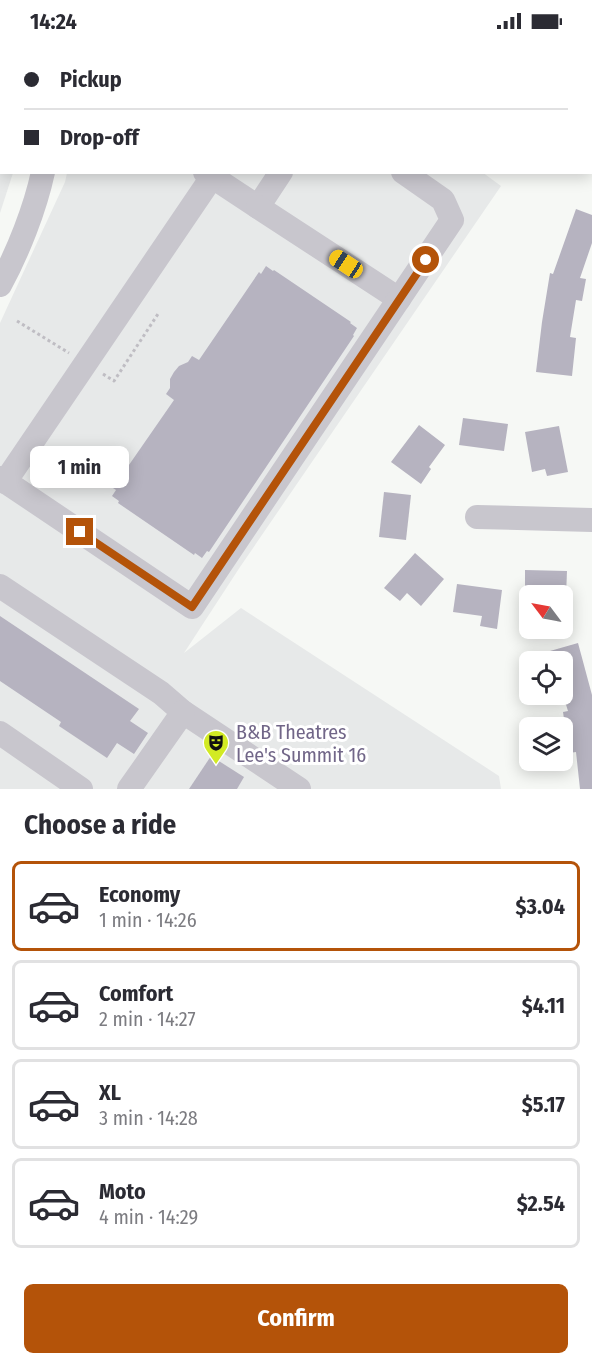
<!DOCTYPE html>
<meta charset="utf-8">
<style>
body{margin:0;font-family:"Fira Sans Condensed",sans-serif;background:#f2f2f3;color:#2b2b33;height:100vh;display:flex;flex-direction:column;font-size:22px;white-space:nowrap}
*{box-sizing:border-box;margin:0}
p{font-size:20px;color:#7c7c81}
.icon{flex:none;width:33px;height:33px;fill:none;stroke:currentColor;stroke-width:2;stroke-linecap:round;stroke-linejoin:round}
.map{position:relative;height:747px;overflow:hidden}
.sheet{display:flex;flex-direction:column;background:#fff;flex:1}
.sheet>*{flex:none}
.top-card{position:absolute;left:0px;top:0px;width:592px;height:132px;box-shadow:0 3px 15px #0003;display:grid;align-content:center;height:132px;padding:0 24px;background:#fff}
.needle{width:39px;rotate:302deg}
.buttons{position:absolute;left:519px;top:543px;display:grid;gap:12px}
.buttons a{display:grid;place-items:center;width:54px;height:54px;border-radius:9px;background:#fff;box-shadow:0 3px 15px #0003;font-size:30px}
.end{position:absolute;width:27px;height:27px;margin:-14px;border:8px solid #b45309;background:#fff;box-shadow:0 0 0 3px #fff}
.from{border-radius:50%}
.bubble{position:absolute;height:42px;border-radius:9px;background:#fff;box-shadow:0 3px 15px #0003;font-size:20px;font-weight:700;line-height:42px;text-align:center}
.car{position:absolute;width:18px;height:36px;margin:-18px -9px;border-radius:8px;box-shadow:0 0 4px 2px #0007;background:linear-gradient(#f5c518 24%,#345 0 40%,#f5c518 0 76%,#345 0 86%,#f5c518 0)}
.top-card b{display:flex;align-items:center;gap:21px;height:57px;font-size:22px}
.top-card b+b{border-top:2px solid #e1e1e2}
.top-card i{width:15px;height:15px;background:#2b2b33}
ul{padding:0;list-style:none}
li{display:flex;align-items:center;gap:18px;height:90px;margin:0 12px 9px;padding:0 12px;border:3px solid #e1e1e2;border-radius:9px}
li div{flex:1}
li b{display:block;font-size:22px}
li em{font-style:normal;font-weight:700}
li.active{border-color:#b45309}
li>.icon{width:54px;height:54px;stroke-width:1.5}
h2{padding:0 24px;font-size:27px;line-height:72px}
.action{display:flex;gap:12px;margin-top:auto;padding:12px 24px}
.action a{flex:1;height:69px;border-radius:9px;background:#b45309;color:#fff;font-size:24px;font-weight:700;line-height:69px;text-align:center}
.status{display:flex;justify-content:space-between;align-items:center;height:42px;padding:0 30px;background:#fff;direction:ltr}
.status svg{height:16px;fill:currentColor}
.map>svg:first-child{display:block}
</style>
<div class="status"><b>14:24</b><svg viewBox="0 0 49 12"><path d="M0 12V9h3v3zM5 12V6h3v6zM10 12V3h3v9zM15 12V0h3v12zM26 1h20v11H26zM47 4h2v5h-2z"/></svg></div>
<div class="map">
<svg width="592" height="747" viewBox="0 0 592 747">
<rect width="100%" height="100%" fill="#f6f8f5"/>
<g fill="#e7e9e9">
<path d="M0,0H54V1L2,2V130L13,131L0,171Z"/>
<path d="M482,130L501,144L240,525L184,611L241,566L499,734L501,747H0V281L65,140L67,131Z"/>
</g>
<g fill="#b6b3c0">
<path d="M576,167L592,173V201L580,236L586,237L582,259L576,258L570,295L576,296L572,334L536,330L542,280L550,231L553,232Z"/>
<path d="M266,224L273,229L274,228L351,280L350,281L357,286L353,293L354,294L209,510L207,509L202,516L195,511L194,513L118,461L119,459L112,454L116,448L113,446L174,358L166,352L170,346V337L174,330L179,324L188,320L192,314L199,318L259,230L261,232Z"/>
<path d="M463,376L508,382L504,409L459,403Z"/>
<path d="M419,383L445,403L429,425L431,427L421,442L391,420Z"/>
<path d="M559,384L568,430L547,434L545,427L532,430L525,390Z"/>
<path d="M384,450L411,453L406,498L379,495Z"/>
<path d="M415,511L444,537L421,564L407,551L400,559L384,546Z"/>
<path d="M525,528L567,529L566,554H525Z"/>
<path d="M457,542L502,548L497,587L480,584L482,574L453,570Z"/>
<path d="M0,574L139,667L130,679L148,691L134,712L117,701L107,716L59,684L61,680L0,639Z"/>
<path d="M578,601L592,653V747H580L576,710L569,711L563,670L568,669L562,650V620H530L529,615Z"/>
<path d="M211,714L244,735L237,747H189Z"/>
</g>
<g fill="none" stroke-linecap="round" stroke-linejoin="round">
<g stroke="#bfbdc3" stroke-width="3" stroke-dasharray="3 3" stroke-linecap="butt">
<path d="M17,279L69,311"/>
<path d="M103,332L114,339L158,272"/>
</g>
<g stroke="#c8c6cd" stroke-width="24">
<path d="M68,2V0"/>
<path d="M205,130L258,165L281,130"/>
<path d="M258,165L399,257"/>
<path d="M0,243C18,210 35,167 43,130"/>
<path d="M0,436L192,565L452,178L443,158L403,130"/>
<path d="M5,440L212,135"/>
<path d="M477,475L592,478"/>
<path d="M0,544L161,651L183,670L299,747"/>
<path d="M0,691L81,747"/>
<path d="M129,747L183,670"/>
</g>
</g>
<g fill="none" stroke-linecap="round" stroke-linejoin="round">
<path stroke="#b45309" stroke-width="8" d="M80,490L192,565L426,218"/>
</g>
<defs>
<symbol id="theatre-pin" viewBox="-11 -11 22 30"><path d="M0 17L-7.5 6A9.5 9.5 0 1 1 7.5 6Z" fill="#d2ea24" stroke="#fff"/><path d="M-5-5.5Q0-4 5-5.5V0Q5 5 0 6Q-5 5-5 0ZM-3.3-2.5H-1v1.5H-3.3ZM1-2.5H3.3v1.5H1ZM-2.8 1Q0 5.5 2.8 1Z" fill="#111"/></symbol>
</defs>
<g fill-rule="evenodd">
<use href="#theatre-pin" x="201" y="686" width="30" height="40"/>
</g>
<g text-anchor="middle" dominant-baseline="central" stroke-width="6" stroke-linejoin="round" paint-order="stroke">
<g font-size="20" fill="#716688" stroke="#fff" text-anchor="start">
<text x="236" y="690">B&amp;B Theatres<tspan x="236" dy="23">Lee's Summit 16</tspan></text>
</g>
</g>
</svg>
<div class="buttons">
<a><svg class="needle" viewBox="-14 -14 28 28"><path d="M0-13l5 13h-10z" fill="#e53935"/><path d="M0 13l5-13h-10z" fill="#7c7c81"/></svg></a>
<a><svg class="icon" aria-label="locate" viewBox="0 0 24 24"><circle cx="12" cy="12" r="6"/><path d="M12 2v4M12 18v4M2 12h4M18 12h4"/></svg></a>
<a><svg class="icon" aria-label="layers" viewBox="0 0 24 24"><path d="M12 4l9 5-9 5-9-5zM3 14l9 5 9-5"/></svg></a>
</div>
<i class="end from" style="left:426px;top:218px"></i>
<i class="end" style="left:80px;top:490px"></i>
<div class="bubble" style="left:30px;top:404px;width:99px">1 min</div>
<i class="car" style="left:346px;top:222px;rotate:303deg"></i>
<div class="top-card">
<b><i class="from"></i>Pickup</b>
<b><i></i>Drop-off</b>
</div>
</div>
<section class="sheet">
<h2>Choose a ride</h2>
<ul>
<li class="active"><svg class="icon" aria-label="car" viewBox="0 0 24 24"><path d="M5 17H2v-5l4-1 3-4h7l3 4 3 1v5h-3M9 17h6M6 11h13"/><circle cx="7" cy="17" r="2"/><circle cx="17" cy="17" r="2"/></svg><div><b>Economy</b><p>1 min · 14:26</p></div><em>$3.04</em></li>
<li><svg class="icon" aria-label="car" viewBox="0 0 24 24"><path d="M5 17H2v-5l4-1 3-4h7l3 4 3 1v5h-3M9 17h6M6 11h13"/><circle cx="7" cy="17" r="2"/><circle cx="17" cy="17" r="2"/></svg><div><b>Comfort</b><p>2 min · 14:27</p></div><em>$4.11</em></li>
<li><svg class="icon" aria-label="car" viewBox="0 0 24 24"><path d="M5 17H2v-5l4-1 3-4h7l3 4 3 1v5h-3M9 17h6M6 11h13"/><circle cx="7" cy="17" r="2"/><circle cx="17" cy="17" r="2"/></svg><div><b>XL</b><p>3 min · 14:28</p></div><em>$5.17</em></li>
<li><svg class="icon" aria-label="car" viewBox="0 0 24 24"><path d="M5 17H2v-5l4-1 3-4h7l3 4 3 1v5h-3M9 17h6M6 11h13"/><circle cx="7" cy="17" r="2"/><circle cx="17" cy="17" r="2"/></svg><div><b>Moto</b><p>4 min · 14:29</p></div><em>$2.54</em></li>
</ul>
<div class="action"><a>Confirm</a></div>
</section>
